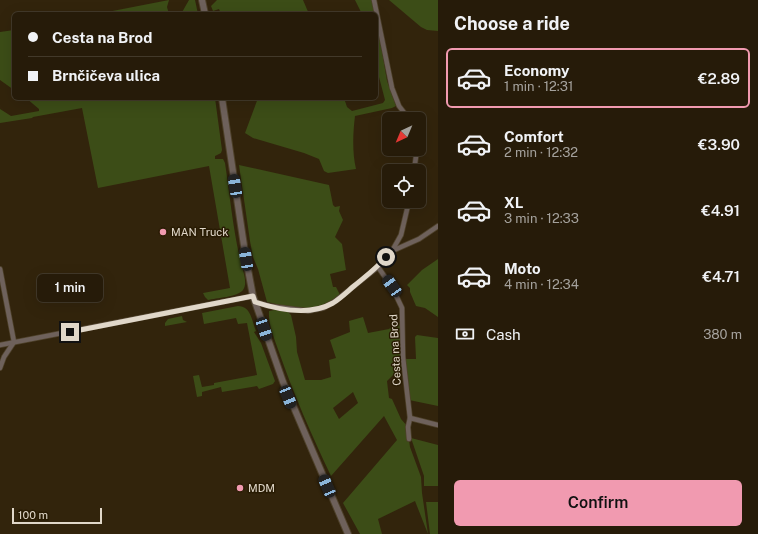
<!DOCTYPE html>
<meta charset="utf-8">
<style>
body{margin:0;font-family:"Public Sans",sans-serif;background:#2e2412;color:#f1f3f6;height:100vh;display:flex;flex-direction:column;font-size:15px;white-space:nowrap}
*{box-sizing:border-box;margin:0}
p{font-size:13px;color:#a4a19c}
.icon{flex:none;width:22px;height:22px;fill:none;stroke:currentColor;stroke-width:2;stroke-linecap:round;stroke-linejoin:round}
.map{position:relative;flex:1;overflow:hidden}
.side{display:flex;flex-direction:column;background:#261b09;width:320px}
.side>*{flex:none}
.banner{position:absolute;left:12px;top:12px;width:366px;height:88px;border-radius:6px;box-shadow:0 4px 16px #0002,0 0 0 1px #42392a;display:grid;align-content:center;height:88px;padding:0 16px;background:#261b09}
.needle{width:26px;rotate:224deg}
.tools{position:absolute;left:382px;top:112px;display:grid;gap:8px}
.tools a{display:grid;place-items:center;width:44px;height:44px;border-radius:6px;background:#261b09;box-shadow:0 4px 16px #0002,0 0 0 1px #42392a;font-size:20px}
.scale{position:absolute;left:12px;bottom:10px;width:90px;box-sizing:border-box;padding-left:4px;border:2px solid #e0d7c9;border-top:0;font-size:11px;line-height:14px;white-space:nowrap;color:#e0d7c9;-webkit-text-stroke:3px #281b03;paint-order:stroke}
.end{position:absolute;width:18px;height:18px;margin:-9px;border:5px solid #e0d7c9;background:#111;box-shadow:0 0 0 2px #111}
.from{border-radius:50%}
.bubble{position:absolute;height:28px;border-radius:6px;background:#261b09;box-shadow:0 4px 16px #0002,0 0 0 1px #42392a;font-size:13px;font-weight:600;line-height:28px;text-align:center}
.car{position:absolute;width:12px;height:24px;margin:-12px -6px;border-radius:5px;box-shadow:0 0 3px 1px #0007;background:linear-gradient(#222 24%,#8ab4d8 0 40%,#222 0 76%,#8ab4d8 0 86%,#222 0)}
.banner b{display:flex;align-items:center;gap:14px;height:38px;font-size:15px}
.banner b+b{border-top:1px solid #42392a}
.banner i{width:10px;height:10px;background:#f1f3f6}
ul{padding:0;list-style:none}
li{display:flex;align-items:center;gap:12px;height:60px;margin:0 8px 6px;padding:0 8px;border:2px solid transparent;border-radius:6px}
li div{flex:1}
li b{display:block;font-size:15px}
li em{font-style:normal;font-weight:600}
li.selected{border-color:#f19ab0}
li>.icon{width:36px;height:36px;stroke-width:1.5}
h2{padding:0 16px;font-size:18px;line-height:48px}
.pay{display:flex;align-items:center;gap:10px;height:44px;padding:0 16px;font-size:15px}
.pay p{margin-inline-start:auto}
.action{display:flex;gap:8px;margin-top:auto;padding:8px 16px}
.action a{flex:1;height:46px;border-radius:6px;background:#f19ab0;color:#111;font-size:16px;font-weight:600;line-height:46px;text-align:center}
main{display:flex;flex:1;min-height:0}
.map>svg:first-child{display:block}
</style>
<main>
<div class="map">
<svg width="438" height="534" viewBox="0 0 438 534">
<rect width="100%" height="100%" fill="#32240c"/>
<g fill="#3c4d17" fill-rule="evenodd">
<path d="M169,0L167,7L169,14H97Z"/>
<path d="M189,0H195L198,14H181Z"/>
<path d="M217,0H303L309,14H221L219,9L213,11L211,6Z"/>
<path d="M355,0H372L376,14H362Z"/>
<path d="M389,0H438V31L427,30L421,27Z"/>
<path d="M376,16L387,81L396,106L392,108L355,116C353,132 352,152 356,169L328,173L324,171L319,159L304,153L253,138L245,133L258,98H344L347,107L352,111L383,103L385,100L379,77L376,59Z"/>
<path d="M14,30V90L0,80V32Z"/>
<path d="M26,98H215L222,150L221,153L215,156V159H223L225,163C230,196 233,230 241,263C243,271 248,283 243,290C238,297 216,298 208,300L205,297L203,293L230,288L209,166L98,188L82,108L33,117L32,118L0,123V109L11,116L39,111V109Z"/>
<path d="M239,165L329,185L333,205L335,207L340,206L339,211L343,220L335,237L342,244L346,270L330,274L333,287H336L340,295C316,314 294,308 267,302L258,269L253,257L250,241Z"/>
<path d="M438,259V317L425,308L416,306L410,292V288L407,285L422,270Z"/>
<path d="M238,306C251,306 252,321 256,331L254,332L261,343L275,381L273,384L259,389L257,386L222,392L221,387L202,392V396L197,397L193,376L199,375L202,387L214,385V383L257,375L247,323L238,324L236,318L204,324L202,313Z"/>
<path d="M275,310L288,312L291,315L296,337L297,352L305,380H321L331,377L329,360L336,358L330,340L350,332L349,321L363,317L368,333L389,329L397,322L401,324L402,370L395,371L393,375L387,381L389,398L392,399L401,419L407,426L410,447L421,477L422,493L428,534L415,501L378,519L382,534H360L343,503L397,440L384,416L331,476C312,436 294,395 279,352C275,340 268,325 269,311ZM353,392L358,403L339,419L333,408Z"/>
<path d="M182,316L183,320L187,322L165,326V323L168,319Z"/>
<path d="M417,335L438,338V406L409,400L404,359H416L415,337Z"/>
<path d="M411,438L438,445V486H424V476Z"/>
<path d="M426,502H438V534H430Z"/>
</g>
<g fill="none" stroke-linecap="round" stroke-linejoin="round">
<defs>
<g id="minor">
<path d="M374,0L392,88L399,106L409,119"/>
<path d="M414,171L417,149"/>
<path d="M392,251L419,239L438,226"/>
<path d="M378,267L392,287L402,308L403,357L410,418L408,427L409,439"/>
<path d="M0,269L14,342L4,357L0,368"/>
<path d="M255,302L269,306L308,311L323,308L334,302L378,267L392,251L401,235L409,201"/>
<path d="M0,345L253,296"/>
<path d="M410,418L438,425"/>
</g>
<g id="tertiary">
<path d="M202,0L205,14"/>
<path d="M222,98L246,259L253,296L283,382L348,534"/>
</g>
</defs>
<use href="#minor" stroke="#4e412a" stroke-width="6"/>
<use href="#tertiary" stroke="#4e412a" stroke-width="8"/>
<use href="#minor" stroke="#6e615b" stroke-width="4.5"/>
<use href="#tertiary" stroke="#6e615b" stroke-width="6"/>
</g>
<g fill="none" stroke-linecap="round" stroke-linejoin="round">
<path stroke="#e0d7c9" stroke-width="5" d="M70,332L253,296L255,302C279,310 310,316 333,303C341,298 348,291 354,286C366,276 377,268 386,257"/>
</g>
<g fill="#f19ab0" stroke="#281b03" stroke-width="1.5">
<circle cx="163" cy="232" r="4"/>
<circle cx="240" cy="488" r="4"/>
</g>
<g text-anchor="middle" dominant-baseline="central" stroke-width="3" stroke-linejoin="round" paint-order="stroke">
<g font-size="11" fill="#e0d7c9" stroke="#281b03" text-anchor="start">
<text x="171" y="232">MAN Truck</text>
<text x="248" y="488">MDM</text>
</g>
<g font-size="11" fill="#e0d7c9" stroke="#281b03">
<text transform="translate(395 350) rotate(-93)">Cesta na Brod</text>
</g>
</g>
</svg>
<div class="tools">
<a><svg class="needle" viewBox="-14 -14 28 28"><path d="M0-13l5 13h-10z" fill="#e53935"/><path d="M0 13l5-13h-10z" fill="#a4a19c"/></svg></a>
<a><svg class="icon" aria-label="locate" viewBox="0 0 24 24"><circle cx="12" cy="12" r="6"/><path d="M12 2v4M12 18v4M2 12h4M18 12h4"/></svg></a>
</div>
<div class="scale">100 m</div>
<i class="end from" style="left:386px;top:257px"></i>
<i class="end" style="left:70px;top:332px"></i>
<div class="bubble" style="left:37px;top:274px;width:66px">1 min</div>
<i class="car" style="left:235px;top:186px;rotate:351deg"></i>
<i class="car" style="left:246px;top:259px;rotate:351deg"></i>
<i class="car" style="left:392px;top:286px;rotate:325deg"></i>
<i class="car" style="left:264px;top:329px;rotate:161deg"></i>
<i class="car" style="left:288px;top:397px;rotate:158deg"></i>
<i class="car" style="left:327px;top:486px;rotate:337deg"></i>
<div class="banner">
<b><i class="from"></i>Cesta na Brod</b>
<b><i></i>Brnčičeva ulica</b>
</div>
</div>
<section class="side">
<h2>Choose a ride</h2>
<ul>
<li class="selected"><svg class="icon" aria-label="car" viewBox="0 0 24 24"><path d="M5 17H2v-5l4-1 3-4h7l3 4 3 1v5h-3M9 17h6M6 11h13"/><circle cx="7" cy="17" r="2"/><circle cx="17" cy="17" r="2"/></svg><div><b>Economy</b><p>1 min · 12:31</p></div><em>€2.89</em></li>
<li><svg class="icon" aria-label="car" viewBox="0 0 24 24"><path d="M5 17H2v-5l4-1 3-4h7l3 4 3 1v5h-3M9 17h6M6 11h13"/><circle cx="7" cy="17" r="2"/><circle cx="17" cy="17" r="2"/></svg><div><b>Comfort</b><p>2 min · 12:32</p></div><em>€3.90</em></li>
<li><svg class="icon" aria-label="car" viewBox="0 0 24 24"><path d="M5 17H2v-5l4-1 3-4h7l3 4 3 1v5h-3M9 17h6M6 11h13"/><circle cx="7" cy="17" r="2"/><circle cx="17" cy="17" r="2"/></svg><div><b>XL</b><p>3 min · 12:33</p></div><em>€4.91</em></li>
<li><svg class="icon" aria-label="car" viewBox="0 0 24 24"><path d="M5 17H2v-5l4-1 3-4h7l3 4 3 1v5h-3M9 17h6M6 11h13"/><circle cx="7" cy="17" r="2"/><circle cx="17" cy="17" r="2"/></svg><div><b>Moto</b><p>4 min · 12:34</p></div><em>€4.71</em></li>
</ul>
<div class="pay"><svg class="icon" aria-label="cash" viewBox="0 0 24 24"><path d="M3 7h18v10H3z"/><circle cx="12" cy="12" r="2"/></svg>Cash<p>380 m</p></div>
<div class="action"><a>Confirm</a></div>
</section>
</main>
